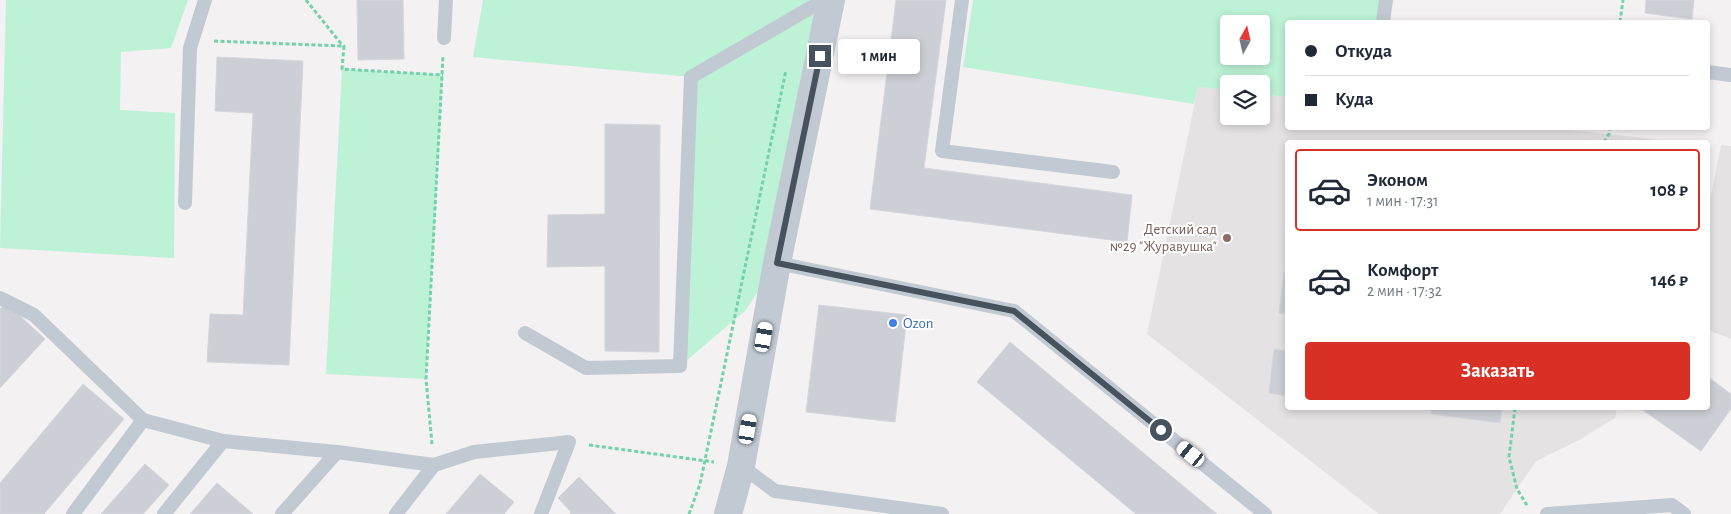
<!DOCTYPE html>
<html lang="ru">
<meta charset="utf-8">
<style>
body{margin:0;font-family:"Alegreya Sans",sans-serif;background:#f2f2f3;color:#1f2937;height:100vh;display:flex;flex-direction:column;font-size:19px;white-space:nowrap}
*{box-sizing:border-box;margin:0}
p{font-size:16px;color:#747a83}
.icon{flex:none;width:28px;height:28px;fill:none;stroke:currentColor;stroke-width:2;stroke-linecap:round;stroke-linejoin:round}
.map{position:relative;flex:1;overflow:hidden}
.sheet{position:absolute;left:1285px;top:140px;width:425px;height:270px;display:flex;flex-direction:column;background:#fff;border-radius:5px;box-shadow:0 2px 8px #0003}
.sheet>*{flex:none}
.top-card{position:absolute;left:1285px;top:20px;width:425px;height:110px;border-radius:5px;box-shadow:0 2px 8px #0003;display:grid;align-content:center;height:110px;padding:0 20px;background:#fff}
.needle{width:32px;rotate:8deg}
.tools{position:absolute;left:1220px;top:15px;display:grid;gap:10px}
.tools a{display:grid;place-items:center;width:50px;height:50px;border-radius:5px;background:#fff;box-shadow:0 2px 8px #0003;font-size:25px}
.end{position:absolute;width:22px;height:22px;margin:-11px;border:6px solid #47525f;background:#fff;box-shadow:0 0 0 2px #fff}
.from{border-radius:50%}
.bubble{position:absolute;height:35px;border-radius:5px;background:#fff;box-shadow:0 2px 8px #0003;font-size:16px;font-weight:700;line-height:35px;text-align:center}
.car{position:absolute;width:15px;height:30px;margin:-15px -8px;border-radius:6px;box-shadow:0 0 4px 1px #0007;background:linear-gradient(#fff 24%,#345 0 40%,#fff 0 76%,#345 0 86%,#fff 0)}
.top-card b{display:flex;align-items:center;gap:18px;height:48px;font-size:19px}
.top-card b+b{border-top:1px solid #e0e1e3}
.top-card i{width:12px;height:12px;background:#1f2937}
ul{padding:9px 0 0;list-style:none}
li{display:flex;align-items:center;gap:15px;height:82px;margin:0 10px 8px;padding:0 10px;border:2px solid transparent;border-radius:5px}
li div{flex:1}
li b{display:block;font-size:19px}
li em{font-style:normal;font-weight:700}
li.current{border-color:#d93025}
li>.icon{width:45px;height:45px;stroke-width:1.5}
.primary-button{display:flex;gap:10px;margin-top:auto;padding:10px 20px}
.primary-button a{flex:1;height:58px;border-radius:5px;background:#d93025;color:#fff;font-size:20px;font-weight:700;line-height:58px;text-align:center}
.map>svg:first-child{display:block}
</style>
<div class="map">
<svg width="1731" height="514" viewBox="0 0 1731 514">
<rect width="100%" height="100%" fill="#f3f1f1"/>
<g fill="#e4e2e2">
<path d="M1198,87L1229,90V116H1261V94L1287,97L1288,128H1553L1670,141V142H1288V408H1617L1615,418L1579,440L1536,461L1500,514H1379L1147,334Z"/>
<path d="M1721,145L1731,146V339L1708,330V211Z"/>
</g>
<g fill="#bdf2d6" fill-rule="evenodd">
<path d="M6,0H188L171,48L121,52L120,110L175,113L174,258L0,248Z"/>
<path d="M483,0H831L777,263L745,311L680,366L691,77L473,57Z"/>
<path d="M973,0H1386L1383,22H1288L1287,97L1261,94V84H1229V90L1198,87L1194,104L963,67ZM1229,24H1261V56H1229Z"/>
<path d="M342,69L443,75L426,379L326,374Z"/>
</g>
<g fill="#cccfd5" stroke="#d4d6dc">
<path d="M357,0H403L404,59L358,60Z"/>
<path d="M896,0H946L924,168L1132,195L1127,242L870,209Z"/>
<path d="M1646,0H1694L1692,19L1645,13Z"/>
<path d="M217,57L303,61L289,365L207,362L210,314L243,315L253,113L215,111Z"/>
<path d="M605,124L660,125L659,352L605,351V266L547,267L548,215L605,214Z"/>
<path d="M1284,272H1288V314L1279,313Z"/>
<path d="M6,303L45,339L0,388V309Z"/>
<path d="M819,305L907,315L895,422L806,412Z"/>
<path d="M1010,342L1217,514H1136L977,382Z"/>
<path d="M1274,349L1288,351V396L1269,393Z"/>
<path d="M1708,377L1731,394V409L1701,451L1640,408H1708Z"/>
<path d="M83,384L124,419L44,514H0V483Z"/>
<path d="M1432,408H1502L1500,423L1431,414Z"/>
<path d="M145,464L169,485L143,514H101Z"/>
<path d="M480,474L514,502L504,514H446Z"/>
<path d="M579,477L616,514H570L571,512L558,498Z"/>
<path d="M217,483L253,514H190Z"/>
</g>
<g fill="none" stroke-linecap="round" stroke-linejoin="round">
<g stroke="#73d2ab" stroke-width="3" stroke-dasharray="4 2.5" stroke-linecap="butt">
<path d="M306,0L343,46"/>
<path d="M1620,22L1623,0"/>
<path d="M214,41L344,46L342,69L443,75"/>
<path d="M1604,142L1609,134L1610,128"/>
<path d="M1515,408L1509,457L1517,489L1528,507"/>
<path d="M432,444L426,379L443,56"/>
<path d="M589,445L714,462"/>
<path d="M689,514L700,484L786,70"/>
</g>
<g stroke="#c1cad3" stroke-width="14">
<path d="M962,0L942,151L1113,172"/>
<path d="M1383,22L1386,0"/>
<path d="M444,38L446,0"/>
<path d="M1708,72L1731,75"/>
<path d="M185,203L190,48L205,0"/>
<path d="M777,263L1014,311L1265,514"/>
<path d="M0,298L34,315L143,420L223,441L337,452L434,465L474,452L569,442L541,514"/>
<path d="M525,333L586,368L680,366L691,77L824,0"/>
<path d="M741,466L775,491L942,514"/>
<path d="M73,514L143,420"/>
<path d="M164,514L223,441"/>
<path d="M282,514L337,452"/>
<path d="M396,514L434,465"/>
<path d="M1547,514L1672,505L1684,514"/>
</g>
<path stroke="#c1cad3" stroke-width="28" d="M728,514L741,466L777,263L831,0"/>
</g>
<g fill="none" stroke-linecap="round" stroke-linejoin="round">
<path stroke="#47525f" stroke-width="6" d="M820,56L777,263L1014,311L1161,430"/>
</g>
<circle fill="#8d6e63" stroke="#fff" stroke-width="2" cx="1227" cy="238" r="5"/>
<circle fill="#3f7fe0" stroke="#fff" stroke-width="2" cx="893" cy="323" r="5"/>
<g text-anchor="middle" dominant-baseline="central" stroke-width="4" stroke-linejoin="round" paint-order="stroke">
<g font-size="15" fill="#785e54" stroke="#fff" text-anchor="end">
<text x="1217" y="229">Детский сад<tspan x="1217" dy="17">№29 "Журавушка"</tspan></text>
</g>
<g font-size="15" fill="#366cbe" stroke="#fff" text-anchor="start">
<text x="903" y="323">Ozon</text>
</g>
</g>
</svg>
<div class="tools">
<a><svg class="needle" viewBox="-14 -14 28 28"><path d="M0-13l5 13h-10z" fill="#e53935"/><path d="M0 13l5-13h-10z" fill="#747a83"/></svg></a>
<a><svg class="icon" aria-label="layers" viewBox="0 0 24 24"><path d="M12 4l9 5-9 5-9-5zM3 14l9 5 9-5"/></svg></a>
</div>
<i class="end from" style="left:1161px;top:430px"></i>
<i class="end" style="left:820px;top:56px"></i>
<div class="bubble" style="left:838px;top:39px;width:82px">1 мин</div>
<i class="car" style="left:764px;top:337px;rotate:10deg"></i>
<i class="car" style="left:748px;top:429px;rotate:10deg"></i>
<i class="car" style="left:1191px;top:454px;rotate:309deg"></i>
<div class="top-card">
<b><i class="from"></i>Откуда</b>
<b><i></i>Куда</b>
</div>
<section class="sheet">
<ul>
<li class="current"><svg class="icon" aria-label="car" viewBox="0 0 24 24"><path d="M5 17H2v-5l4-1 3-4h7l3 4 3 1v5h-3M9 17h6M6 11h13"/><circle cx="7" cy="17" r="2"/><circle cx="17" cy="17" r="2"/></svg><div><b>Эконом</b><p>1 мин · 17:31</p></div><em>108 ₽</em></li>
<li><svg class="icon" aria-label="car" viewBox="0 0 24 24"><path d="M5 17H2v-5l4-1 3-4h7l3 4 3 1v5h-3M9 17h6M6 11h13"/><circle cx="7" cy="17" r="2"/><circle cx="17" cy="17" r="2"/></svg><div><b>Комфорт</b><p>2 мин · 17:32</p></div><em>146 ₽</em></li>
</ul>
<div class="primary-button"><a>Заказать</a></div>
</section>
</div>
